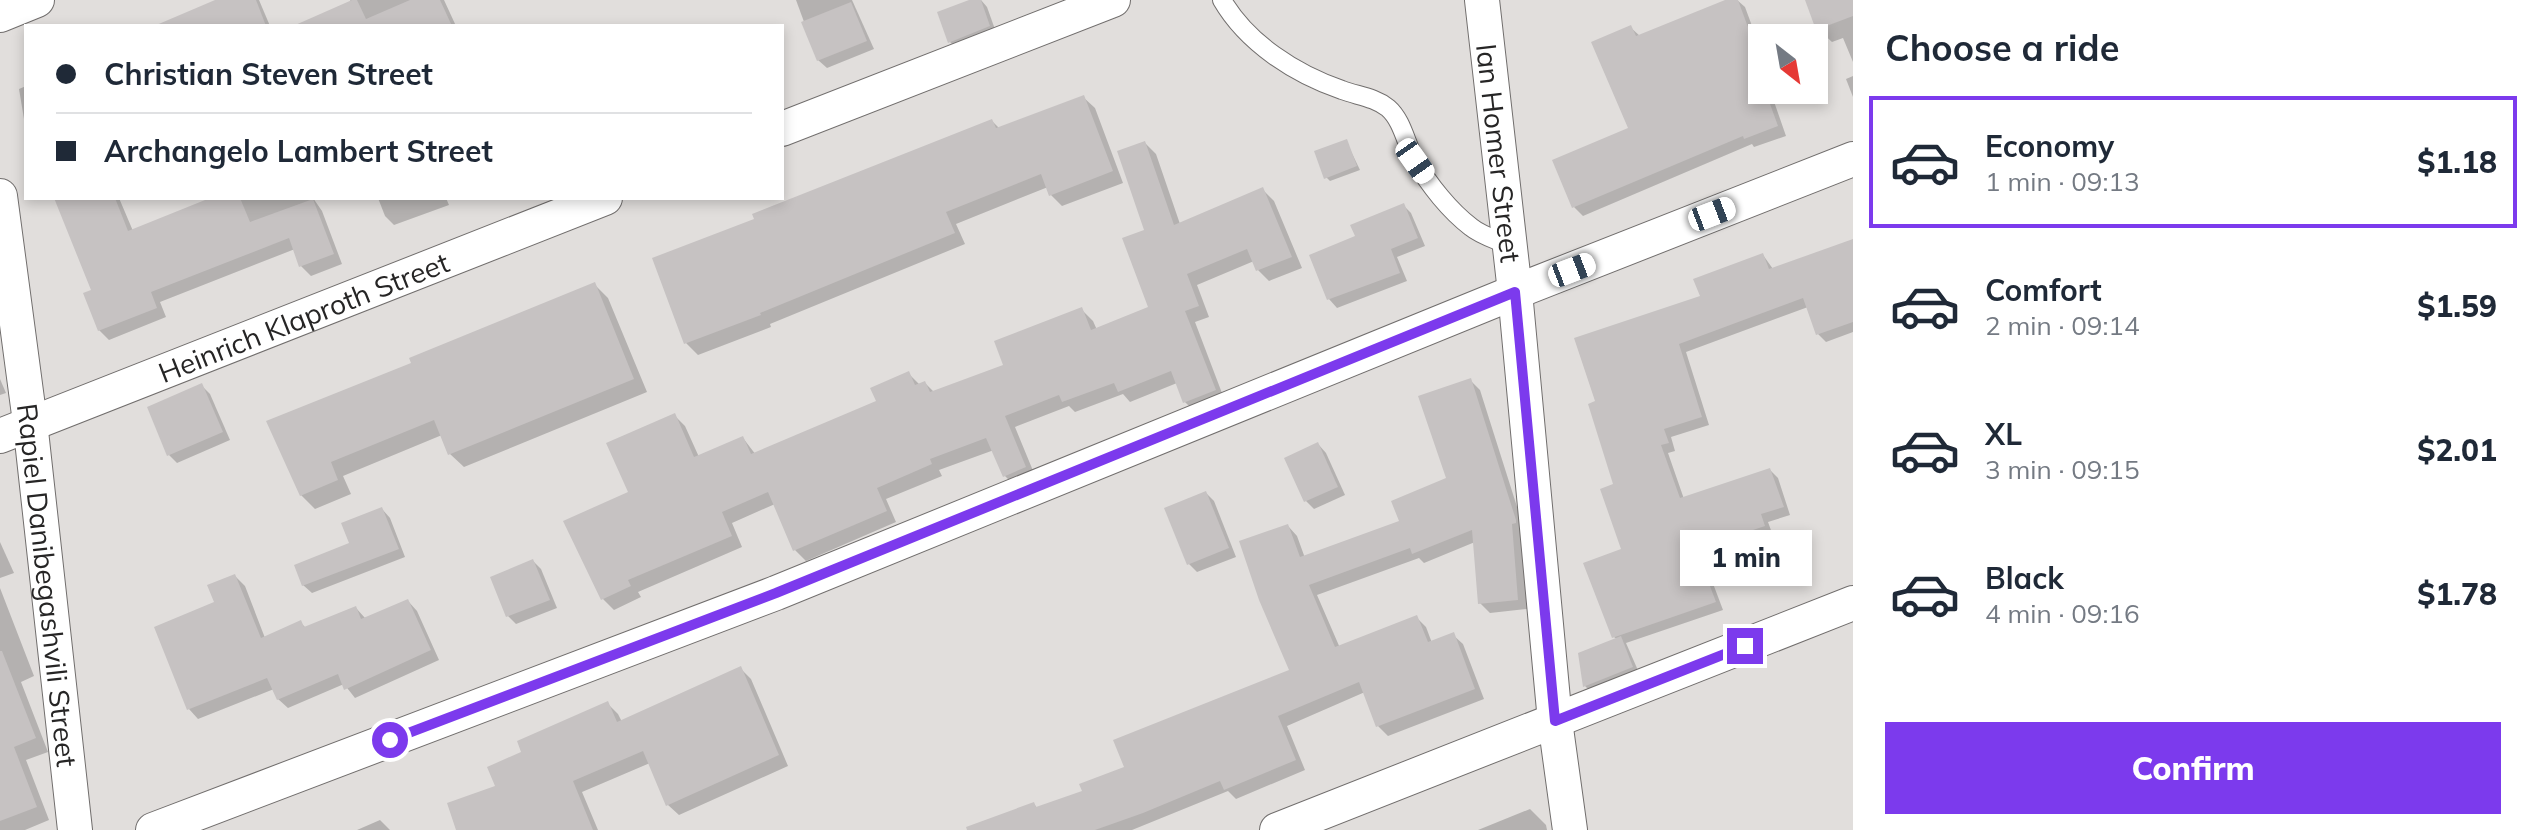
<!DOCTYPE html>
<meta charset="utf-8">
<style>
body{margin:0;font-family:Mulish,sans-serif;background:#f6f6f7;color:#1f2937;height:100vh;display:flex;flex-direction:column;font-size:30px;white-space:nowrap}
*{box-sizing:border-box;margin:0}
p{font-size:26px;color:#747a83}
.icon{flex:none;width:44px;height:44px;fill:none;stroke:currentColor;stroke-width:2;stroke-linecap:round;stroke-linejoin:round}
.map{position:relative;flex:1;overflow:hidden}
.drawer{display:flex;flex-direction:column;background:#fff;width:680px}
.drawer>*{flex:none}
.guide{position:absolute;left:24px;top:24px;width:760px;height:176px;border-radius:0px;box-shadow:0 4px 12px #0003;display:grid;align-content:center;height:176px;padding:0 32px;background:#fff}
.needle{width:52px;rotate:149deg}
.controls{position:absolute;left:1748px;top:24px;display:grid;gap:16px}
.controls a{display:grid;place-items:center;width:80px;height:80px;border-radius:0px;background:#fff;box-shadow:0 4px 12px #0003;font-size:40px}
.end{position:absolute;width:36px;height:36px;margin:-18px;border:10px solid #7c3aed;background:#fff;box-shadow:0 0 0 4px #fff}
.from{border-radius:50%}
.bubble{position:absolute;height:56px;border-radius:0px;background:#fff;box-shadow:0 4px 12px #0003;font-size:26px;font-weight:800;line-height:56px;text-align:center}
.car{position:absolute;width:24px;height:48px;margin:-24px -12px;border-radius:10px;box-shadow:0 0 6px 2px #0007;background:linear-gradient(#fff 24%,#345 0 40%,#fff 0 76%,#345 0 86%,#fff 0)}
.guide b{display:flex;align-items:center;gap:28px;height:76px;font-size:30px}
.guide b+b{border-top:2px solid #e0e1e3}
.guide i{width:20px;height:20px;background:#1f2937}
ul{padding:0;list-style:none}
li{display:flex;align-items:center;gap:24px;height:132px;margin:0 16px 12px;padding:0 16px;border:4px solid transparent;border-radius:0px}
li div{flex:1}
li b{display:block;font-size:30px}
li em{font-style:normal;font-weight:800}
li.active{border-color:#7c3aed}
li>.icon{width:72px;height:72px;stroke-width:1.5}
h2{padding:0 32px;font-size:36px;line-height:96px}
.primary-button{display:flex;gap:16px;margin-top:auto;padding:16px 32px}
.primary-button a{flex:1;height:92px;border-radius:0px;background:#7c3aed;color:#fff;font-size:32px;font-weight:800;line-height:92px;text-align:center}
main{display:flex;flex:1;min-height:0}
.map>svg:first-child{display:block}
</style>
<main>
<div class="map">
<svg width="1853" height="830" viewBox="0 0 1853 830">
<rect width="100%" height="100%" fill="#e1dedc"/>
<g fill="#0003">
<path d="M221,0H259L270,26H157Z"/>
<path d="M350,0H444L456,26H312L351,2Z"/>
<path d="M796,0H852L874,49L827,68L818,60Z"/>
<path d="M975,0H981L987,7L997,35L958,50L950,42Z"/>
<path d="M1731,0H1737L1745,7L1762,53V90H1770L1786,136L1754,147L1752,144L1583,216L1574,207L1631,129L1630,27L1640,36Z"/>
<path d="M1807,0H1853V62L1843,38L1832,42L1818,29Z"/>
<path d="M1853,76V97L1846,79Z"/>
<path d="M26,86V131L19,89Z"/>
<path d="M1083,97L1095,108L1123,183L1062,206L1051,195L1048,187L956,224L965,244L770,324L771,327L698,355L686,343L655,259L757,220L992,121L1000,129Z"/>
<path d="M1346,141L1360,170L1330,181L1326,177Z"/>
<path d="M1145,143L1156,154L1180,224L1263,190L1274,201L1302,268L1269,281L1258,270L1254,261L1197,285L1209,317L1195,322L1225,401L1195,412L1184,401L1177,383L1130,402L1123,394L1075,412L1069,406L1015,427L1036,478L1016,487L1005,476L994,450L939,470L942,476L886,499L896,522L806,561L795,550L775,504L732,523L742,547L638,592L641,597L614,610L603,599L566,522L631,493L674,415L685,426L699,457L743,438L756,455L878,402L909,374L920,385L925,383L934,392L1006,366L1082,310L1093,321L1097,330L1150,308Z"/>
<path d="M72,198H119L133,231L215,198H313L322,211L342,264L311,276L301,266L295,249L160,302L166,317L109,340L99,330L94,291Z"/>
<path d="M378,198H446L449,205L394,225L385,216Z"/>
<path d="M1403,205L1411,213L1425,246L1397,257L1407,281L1337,308L1329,299L1312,256L1357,238Z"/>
<path d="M1853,240V332L1826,342L1818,334L1808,307L1686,352L1709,425L1671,437L1675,451L1668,453L1684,499L1770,470L1778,478L1790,515L1768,522L1772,533L1703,557L1723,610L1626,643L1640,675L1593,694L1585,686L1618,640L1614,637L1623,550L1616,485L1598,403L1702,297L1763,255L1773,269Z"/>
<path d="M594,284L608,298L647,392L464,467L450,454L442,435L343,476L351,494L315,509L301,495L414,365Z"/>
<path d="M0,379L6,393L0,395Z"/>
<path d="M1470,380L1480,390L1525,532L1521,534L1527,609L1490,613L1480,603L1475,542L1424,563L1419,558L1317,595L1340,648L1416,617L1426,627L1432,643L1453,635L1463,644L1484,699L1388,736L1378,726L1365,692L1287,726L1305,770L1236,799L1228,791L1132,830H993L1034,804L1038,809L1084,792L1292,671L1288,526L1297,536L1305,558L1402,522L1449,479Z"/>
<path d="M202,386L210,394L230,440L177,463L169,455Z"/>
<path d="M1318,444L1326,453L1345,495L1314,509L1306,501Z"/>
<path d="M1206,493L1214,501L1236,557L1197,572L1189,564Z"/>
<path d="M382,509L390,518L405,557L312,593L303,585L352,544Z"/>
<path d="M0,542L14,573L0,578Z"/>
<path d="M533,561L541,569L557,608L516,624L508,616L492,578Z"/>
<path d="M235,576L245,586L265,638L300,622L306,628L356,608L365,618L408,601L417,611L439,660L355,698L344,684L288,708L278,699L274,689L198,719L189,709L216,603Z"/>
<path d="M0,588L34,676L21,682L48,752L26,760L49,820L25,830H0Z"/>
<path d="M740,668L751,679L788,766L679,815L668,805L650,763L582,792L598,830H458L498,787L524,753L608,704L618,714L622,722Z"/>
<path d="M1530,809L1546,825L1547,830H1478Z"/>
<path d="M380,820L390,830H357Z"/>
</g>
<g fill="#c6c2c2">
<path d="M215,0H256L266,26H154Z"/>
<path d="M352,0H357L366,19L410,0H440L452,26H293Z"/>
<path d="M969,0H981L990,26L948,43L937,12Z"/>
<path d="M1725,0H1738L1760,60L1756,62L1762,81V90H1765L1778,126L1744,139L1743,136L1572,208L1552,160L1628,128L1591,42L1631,25L1636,36Z"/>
<path d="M1805,0H1853V16L1816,30Z"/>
<path d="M851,2L867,41L817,61L801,22Z"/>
<path d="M1084,95L1113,171L1049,196L1041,174L946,212L955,233L760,313L761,315L684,344L652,258L754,219L752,214L992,119L996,128Z"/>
<path d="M1347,139L1357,166L1324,179L1314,151Z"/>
<path d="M1145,141L1174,225L1263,187L1292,257L1256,271L1247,249L1187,274L1199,306L1185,311L1216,390L1183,403L1171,371L1118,392L1114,383L1062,402L1059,395L1005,416L1026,467L1003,477L986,438L930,459L932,464L877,488L887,511L793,551L768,492L722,512L732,536L628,580L631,586L601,600L563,521L628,492L606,443L675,413L694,457L743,436L751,454L876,401L870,388L909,371L915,385L925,381L930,392L1003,365L994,341L1082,307L1091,330L1148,307L1122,238L1144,230L1117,151Z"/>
<path d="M54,198H115L128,231L210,198H240L250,222L313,199L334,254L299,267L289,238L151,292L157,308L98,331L83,293L91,290Z"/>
<path d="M1404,203L1418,238L1391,249L1400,273L1327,300L1309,255L1355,236L1350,225Z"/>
<path d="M1853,239V322L1816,335L1803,298L1679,344L1702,417L1664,429L1669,443L1661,445L1680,498L1770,468L1784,507L1761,514L1765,526L1696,549L1716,602L1612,638L1583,563L1621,549L1600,489L1613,484L1588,404L1595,401L1574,338L1700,296L1693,279L1763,253L1769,269Z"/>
<path d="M595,282L634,379L448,455L434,420L331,462L338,480L300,496L266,421L411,363L409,358Z"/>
<path d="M1471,378L1516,520V523L1512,524L1518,600L1478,604L1472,530L1412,554L1410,548L1309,585L1335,647L1417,615L1428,642L1454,632L1475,689L1376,727L1359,682L1278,716L1296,760L1224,790L1220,781L1143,813L1095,830H967L966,827L1034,802L1036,807L1082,791L1079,784L1124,767L1113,740L1289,670L1259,600L1239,541L1288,524L1300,557L1399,521L1391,501L1446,478L1418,396Z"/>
<path d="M202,383L223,432L167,456L147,407Z"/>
<path d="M1318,442L1338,487L1304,502L1284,458Z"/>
<path d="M1206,491L1229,548L1187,565L1164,508Z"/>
<path d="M382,507L399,549L302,586L294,565L349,543L341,523Z"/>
<path d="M533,559L550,600L506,617L490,577Z"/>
<path d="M235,574L261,638L301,620L304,627L356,606L361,619L408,599L431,650L344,690L338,674L277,700L267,678L187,710L154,627L214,602L207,585Z"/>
<path d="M1621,636L1633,667L1583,687L1578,653Z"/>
<path d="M0,651H2L36,738L14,747L37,807L0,821Z"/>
<path d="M741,666L779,755L666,806L643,751L573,781L593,830H456L447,803L495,786L487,767L521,752L517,741L608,701L617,722Z"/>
</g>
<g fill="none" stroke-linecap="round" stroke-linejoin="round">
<defs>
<path id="service" d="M1222,0C1247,43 1295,74 1342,90C1358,96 1374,97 1388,108C1403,121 1406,145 1416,162C1429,185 1450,211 1471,227C1482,236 1498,240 1510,246"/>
<g id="minor">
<path id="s1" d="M1482,0L1515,292L1555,721L1570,830"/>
<path d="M0,15L37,0"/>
<path d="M782,129L1113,0"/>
<path id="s2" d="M0,196L30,422L75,830"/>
<path id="s3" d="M0,436L605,198"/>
<path d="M153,830L776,593L1515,292L1853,159"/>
<path d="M1277,830L1853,603"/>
</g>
</defs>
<use href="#service" stroke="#716e6d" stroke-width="20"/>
<use href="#minor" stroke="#716e6d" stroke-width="36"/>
<use href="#service" stroke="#fff" stroke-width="18"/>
<use href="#minor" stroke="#fff" stroke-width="34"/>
</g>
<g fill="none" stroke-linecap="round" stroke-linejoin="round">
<path stroke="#7c3aed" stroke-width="10" d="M390,740L776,593L1515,292L1555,721L1745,646"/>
</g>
<g text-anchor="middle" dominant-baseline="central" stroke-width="7" stroke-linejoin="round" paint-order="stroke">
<g font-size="28" fill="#262525" stroke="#eeebe9">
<text stroke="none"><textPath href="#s1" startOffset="154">Ian Homer Street</textPath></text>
<text stroke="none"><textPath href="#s3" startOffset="326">Heinrich Klaproth Street</textPath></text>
<text stroke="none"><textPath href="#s2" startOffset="392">Rapiel Danibegashvili Street</textPath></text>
</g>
</g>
</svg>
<div class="controls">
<a><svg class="needle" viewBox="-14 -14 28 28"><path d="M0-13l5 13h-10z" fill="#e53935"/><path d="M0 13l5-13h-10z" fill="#747a83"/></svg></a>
</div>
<i class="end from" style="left:390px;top:740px"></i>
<i class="end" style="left:1745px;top:646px"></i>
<div class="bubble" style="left:1680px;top:530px;width:132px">1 min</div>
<i class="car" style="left:1415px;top:161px;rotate:145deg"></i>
<i class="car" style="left:1712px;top:214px;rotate:69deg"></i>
<i class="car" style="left:1572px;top:270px;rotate:69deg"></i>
<div class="guide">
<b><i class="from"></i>Christian Steven Street</b>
<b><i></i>Archangelo Lambert Street</b>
</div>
</div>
<section class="drawer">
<h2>Choose a ride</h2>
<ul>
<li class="active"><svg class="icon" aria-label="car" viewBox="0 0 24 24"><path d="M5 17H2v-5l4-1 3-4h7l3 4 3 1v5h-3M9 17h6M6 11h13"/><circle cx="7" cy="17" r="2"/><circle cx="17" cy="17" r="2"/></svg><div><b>Economy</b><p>1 min · 09:13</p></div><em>$1.18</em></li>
<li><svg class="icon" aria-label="car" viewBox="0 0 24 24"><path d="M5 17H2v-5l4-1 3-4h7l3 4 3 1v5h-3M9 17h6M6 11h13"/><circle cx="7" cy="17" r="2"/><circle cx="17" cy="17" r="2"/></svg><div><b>Comfort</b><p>2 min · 09:14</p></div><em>$1.59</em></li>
<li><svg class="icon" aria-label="car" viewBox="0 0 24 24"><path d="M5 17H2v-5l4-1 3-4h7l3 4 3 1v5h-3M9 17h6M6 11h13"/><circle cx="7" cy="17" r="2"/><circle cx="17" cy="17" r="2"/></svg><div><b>XL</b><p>3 min · 09:15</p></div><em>$2.01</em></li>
<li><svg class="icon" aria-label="car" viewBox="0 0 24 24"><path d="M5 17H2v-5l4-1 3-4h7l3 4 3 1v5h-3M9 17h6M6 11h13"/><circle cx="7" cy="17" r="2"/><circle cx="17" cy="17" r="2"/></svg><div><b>Black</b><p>4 min · 09:16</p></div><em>$1.78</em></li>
</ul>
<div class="primary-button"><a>Confirm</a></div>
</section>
</main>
